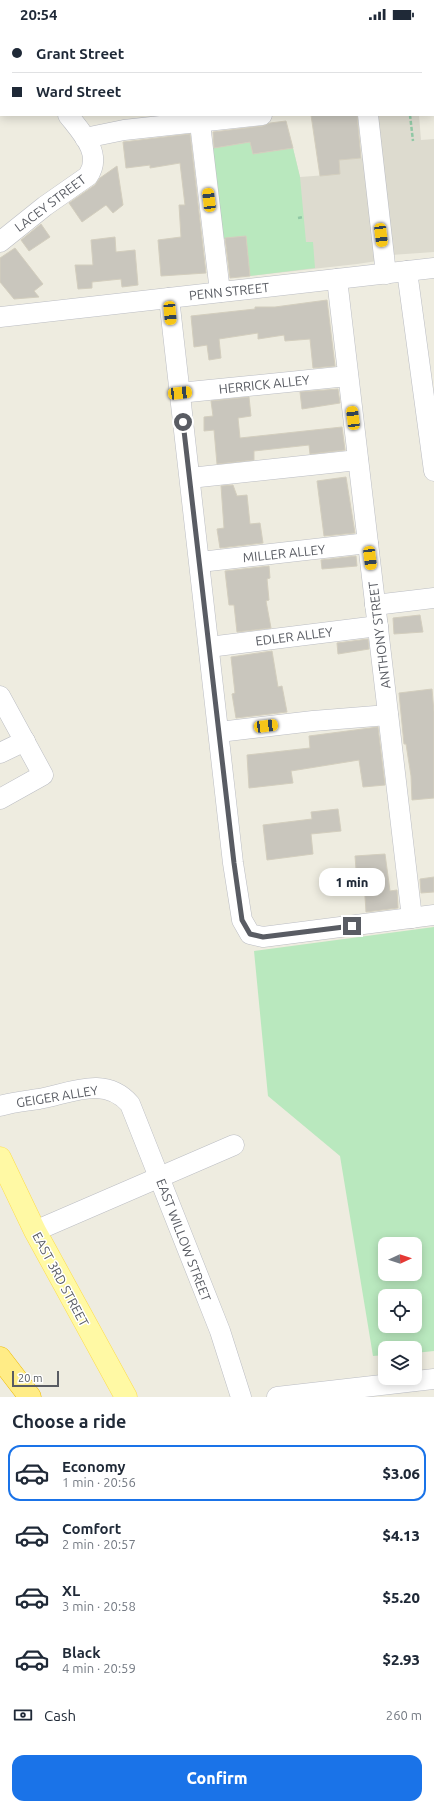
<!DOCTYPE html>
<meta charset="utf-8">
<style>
body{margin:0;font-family:Ubuntu,sans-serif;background:#f6f6f7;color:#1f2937;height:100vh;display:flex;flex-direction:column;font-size:15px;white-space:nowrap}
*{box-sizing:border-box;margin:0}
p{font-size:13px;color:#747a83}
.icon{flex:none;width:22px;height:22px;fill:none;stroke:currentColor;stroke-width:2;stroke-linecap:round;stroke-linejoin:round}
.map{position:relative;height:1369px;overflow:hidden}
.panel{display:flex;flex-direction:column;background:#fff;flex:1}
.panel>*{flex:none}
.hud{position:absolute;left:0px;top:0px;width:434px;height:88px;box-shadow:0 2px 10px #0003;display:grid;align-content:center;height:88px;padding:0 12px;background:#fff}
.needle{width:26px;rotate:87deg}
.controls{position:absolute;left:378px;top:1209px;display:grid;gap:8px}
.controls a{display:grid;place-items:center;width:44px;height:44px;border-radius:8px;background:#fff;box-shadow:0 2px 10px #0003;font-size:20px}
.scale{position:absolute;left:12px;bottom:10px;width:47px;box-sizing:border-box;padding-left:4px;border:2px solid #595c63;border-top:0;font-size:11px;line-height:14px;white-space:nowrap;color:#595c63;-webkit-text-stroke:3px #fff;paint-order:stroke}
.end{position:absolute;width:18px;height:18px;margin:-9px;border:5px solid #595c63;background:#fff;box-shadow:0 0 0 2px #fff}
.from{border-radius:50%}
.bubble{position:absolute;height:28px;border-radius:12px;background:#fff;box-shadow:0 2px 10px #0003;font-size:13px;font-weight:800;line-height:28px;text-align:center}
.car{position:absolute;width:12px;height:24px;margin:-12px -6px;border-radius:5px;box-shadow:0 0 3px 1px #0007;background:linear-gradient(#f5c518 24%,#345 0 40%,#f5c518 0 76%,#345 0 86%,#f5c518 0)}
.hud b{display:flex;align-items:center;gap:14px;height:38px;font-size:15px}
.hud b+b{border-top:1px solid #e0e1e3}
.hud i{width:10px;height:10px;background:#1f2937}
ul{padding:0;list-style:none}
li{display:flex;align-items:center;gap:12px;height:56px;margin:0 8px 6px;padding:0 4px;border:2px solid transparent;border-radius:12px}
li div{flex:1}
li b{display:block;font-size:15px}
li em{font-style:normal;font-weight:800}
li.selected{border-color:#1a73e8}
li>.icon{width:36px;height:36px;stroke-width:1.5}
h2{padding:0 12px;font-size:18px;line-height:48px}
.pay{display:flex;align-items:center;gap:10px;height:44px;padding:0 12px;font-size:15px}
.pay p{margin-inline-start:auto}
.button{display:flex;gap:8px;margin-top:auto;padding:8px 12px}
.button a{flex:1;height:46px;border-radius:12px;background:#1a73e8;color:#fff;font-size:16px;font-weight:800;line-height:46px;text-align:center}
.status{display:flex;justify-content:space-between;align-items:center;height:28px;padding:0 20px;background:#fff;direction:ltr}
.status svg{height:11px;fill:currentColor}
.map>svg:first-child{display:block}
</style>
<div class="status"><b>20:54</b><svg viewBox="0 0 49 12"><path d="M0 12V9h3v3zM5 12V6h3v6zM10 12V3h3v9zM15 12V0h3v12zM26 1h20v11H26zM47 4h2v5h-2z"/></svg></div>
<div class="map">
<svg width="434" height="1369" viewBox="0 0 434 1369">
<rect width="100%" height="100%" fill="#eeece0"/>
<g fill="#dddbcf">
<path d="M368,0H434V29L433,1Z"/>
<path d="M368,87H419L421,112L434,111V224L391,227L384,232L357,236L250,248L246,208L222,211L253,126L293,120L300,149L340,146L339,132L363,130Z"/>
</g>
<g fill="#b9e8be" fill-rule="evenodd">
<path d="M250,114L253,126L293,120L300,149L306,214H313L315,240L250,248L246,208L222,211L213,120Z"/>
<path d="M434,899V1323L415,1325V1320H385V1327L373,1328L340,1128L268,1068L254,923ZM385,1216H415V1246H385ZM385,1268H415V1298H385Z"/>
</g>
<g fill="#c9c6bd" stroke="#d3cebe">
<path d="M311,87H357L361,130L339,132L340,146L320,148Z"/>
<path d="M286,93L293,120L253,126L250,114L214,120L213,104L263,98L270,95Z"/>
<path d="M190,106L206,245L161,248L158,212L181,209L179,177H185L180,135L150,140V137L126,140L123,114Z"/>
<path d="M117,138L123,177L113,185L106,177L82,194L69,175L95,157L100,150Z"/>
<path d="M41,196L50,209L29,223L21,212Z"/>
<path d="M246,208L250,248L230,250L225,210Z"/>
<path d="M115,209L116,224L135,222L138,257L122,259L121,251L92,254V260L78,261L75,237H93L91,212Z"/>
<path d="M15,220L43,256L34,263L39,269L14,271L0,254V230Z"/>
<path d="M327,272L335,338L313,340L310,311L285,313L284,307L258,311V305L219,311L221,330L209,332L207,317L194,319L191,288L255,281V279H275Z"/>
<path d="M338,361L340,375L302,381L300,364Z"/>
<path d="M249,369L251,388L238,390L240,410L342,399L345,422L310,426L309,417L254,423V432L217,436L214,402L204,403V389L213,388L211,373Z"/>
<path d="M346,449L355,505L324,508L317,453Z"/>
<path d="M233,457L237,468L247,467L250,496L260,495L263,515L220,520L217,501L224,500L221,458Z"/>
<path d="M356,528L357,538L322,541L321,532Z"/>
<path d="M269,538L270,550L267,551L269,572L266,573L271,600L237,604L234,577H229L225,543Z"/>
<path d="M420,587L423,604L394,606L393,590Z"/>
<path d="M368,611L369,621L338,626L337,615Z"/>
<path d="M272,623L278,659L282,658L287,684L236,690L232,666L235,665L231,629Z"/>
<path d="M432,661L434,684V770L412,772L411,748L406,716H404L399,665Z"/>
<path d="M378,699L385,757L363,759L359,732L291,743L293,755L249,760L247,727L310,720L309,708Z"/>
<path d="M338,781L341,803L311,806L313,826L267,832L263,797L312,791L311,784Z"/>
<path d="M385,826L390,863L397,862L398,880L366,884L364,853L357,854L355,828Z"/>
<path d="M434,849V864L421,865L420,851Z"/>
</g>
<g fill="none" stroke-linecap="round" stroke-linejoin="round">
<defs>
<g id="minor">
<path d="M5,0V1"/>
<path d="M188,0V1"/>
<path d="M358,0V1"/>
<path d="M0,20L1,19"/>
<path d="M199,87L220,264"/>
<path d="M368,87L386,246"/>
<path d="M85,110L124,102L262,87"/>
<path d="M0,214L45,178L88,148C103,126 82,105 68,87"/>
<path d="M407,243L434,443"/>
<path d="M337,251L412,890"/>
<path d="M169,270L233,835L242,892L250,906L263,909L434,887"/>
<path d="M0,289L434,240"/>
<path d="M179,365L348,348"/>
<path d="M190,450L358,432"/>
<path d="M200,534L368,515"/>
<path d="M375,577L434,570"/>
<path d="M209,619L378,598"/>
<path d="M0,668L43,747L0,771"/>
<path d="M219,704L313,693L388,687"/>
<path d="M0,725L25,713"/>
<path d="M0,1078C13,1074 26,1073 39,1071C71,1065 105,1047 130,1076L220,1303L241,1369"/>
<path d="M35,1203L234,1117"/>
<path d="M277,1369L434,1351"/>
</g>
<path id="major" d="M0,1130L35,1203L126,1369"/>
<path id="highway" d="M0,1330L30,1369"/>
</defs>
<use href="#minor" stroke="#bbbdc3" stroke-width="21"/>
<use href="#major" stroke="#ffdd48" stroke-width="23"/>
<use href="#highway" stroke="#eeba00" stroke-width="23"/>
<g stroke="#90c8a5" stroke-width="2.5" stroke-dasharray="4 2" stroke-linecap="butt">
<path d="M433,10H434"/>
<path d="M410,87L413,113"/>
<path d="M298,190L303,189"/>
</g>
<use href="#minor" stroke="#fff" stroke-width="20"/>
<use href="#major" stroke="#fff9a4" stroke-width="22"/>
<use href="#highway" stroke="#ffec86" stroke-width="22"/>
</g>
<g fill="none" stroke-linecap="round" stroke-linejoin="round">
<path stroke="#595c63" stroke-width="5" d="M183,394L234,835L242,892L250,906L263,909L352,898"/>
</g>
<g text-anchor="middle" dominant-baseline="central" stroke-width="3" stroke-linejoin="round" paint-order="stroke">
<g font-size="13" fill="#595c63" stroke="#fff">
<text transform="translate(50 175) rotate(-37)">LACEY STREET</text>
<text transform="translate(229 263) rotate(-6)">PENN STREET</text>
<text transform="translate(264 356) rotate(-6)">HERRICK ALLEY</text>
<text transform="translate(284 525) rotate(-6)">MILLER ALLEY</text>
<text transform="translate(379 607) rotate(-97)">ANTHONY STREET</text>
<text transform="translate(294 608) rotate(-7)">EDLER ALLEY</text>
<text transform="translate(57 1068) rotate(-9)">GEIGER ALLEY</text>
<text transform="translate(184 1212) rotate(69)">EAST WILLOW STREET</text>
<text transform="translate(61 1251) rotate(62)">EAST 3RD STREET</text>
</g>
</g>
</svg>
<div class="controls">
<a><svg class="needle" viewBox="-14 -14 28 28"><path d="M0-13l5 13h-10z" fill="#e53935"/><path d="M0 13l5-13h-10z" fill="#747a83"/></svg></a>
<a><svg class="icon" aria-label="locate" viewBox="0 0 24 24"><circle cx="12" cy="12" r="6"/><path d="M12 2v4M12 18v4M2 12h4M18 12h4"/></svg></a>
<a><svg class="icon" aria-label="layers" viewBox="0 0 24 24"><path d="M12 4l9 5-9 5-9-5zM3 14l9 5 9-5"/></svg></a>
</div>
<div class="scale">20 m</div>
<i class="end from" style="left:183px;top:394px"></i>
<i class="end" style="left:352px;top:898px"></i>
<div class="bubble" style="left:319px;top:840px;width:66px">1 min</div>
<i class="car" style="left:209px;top:172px;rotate:353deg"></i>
<i class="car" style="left:381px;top:207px;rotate:173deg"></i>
<i class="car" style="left:170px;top:285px;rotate:175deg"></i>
<i class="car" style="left:180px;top:365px;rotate:84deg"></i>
<i class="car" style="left:353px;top:390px;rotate:353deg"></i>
<i class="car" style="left:370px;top:530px;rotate:173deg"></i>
<i class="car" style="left:266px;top:698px;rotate:83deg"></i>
<div class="hud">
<b><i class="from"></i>Grant Street</b>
<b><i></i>Ward Street</b>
</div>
</div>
<section class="panel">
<h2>Choose a ride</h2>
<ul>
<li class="selected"><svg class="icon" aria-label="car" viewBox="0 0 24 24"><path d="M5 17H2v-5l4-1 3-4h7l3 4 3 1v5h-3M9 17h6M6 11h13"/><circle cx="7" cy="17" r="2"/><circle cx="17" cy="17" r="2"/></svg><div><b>Economy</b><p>1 min · 20:56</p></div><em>$3.06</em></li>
<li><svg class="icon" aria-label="car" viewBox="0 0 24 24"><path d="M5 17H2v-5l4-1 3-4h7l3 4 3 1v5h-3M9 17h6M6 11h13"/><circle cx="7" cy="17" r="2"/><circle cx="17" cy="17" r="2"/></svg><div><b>Comfort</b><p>2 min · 20:57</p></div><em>$4.13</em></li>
<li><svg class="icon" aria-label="car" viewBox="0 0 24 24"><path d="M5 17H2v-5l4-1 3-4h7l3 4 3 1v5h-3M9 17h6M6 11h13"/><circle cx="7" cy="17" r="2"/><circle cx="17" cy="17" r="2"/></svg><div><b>XL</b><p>3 min · 20:58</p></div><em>$5.20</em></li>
<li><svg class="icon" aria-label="car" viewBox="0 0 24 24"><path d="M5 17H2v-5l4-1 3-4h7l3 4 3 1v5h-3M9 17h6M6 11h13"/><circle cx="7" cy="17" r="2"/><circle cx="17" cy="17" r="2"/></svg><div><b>Black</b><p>4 min · 20:59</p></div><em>$2.93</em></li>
</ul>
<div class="pay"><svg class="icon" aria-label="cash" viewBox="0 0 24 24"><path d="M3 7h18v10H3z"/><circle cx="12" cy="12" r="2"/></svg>Cash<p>260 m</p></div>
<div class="button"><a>Confirm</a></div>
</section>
